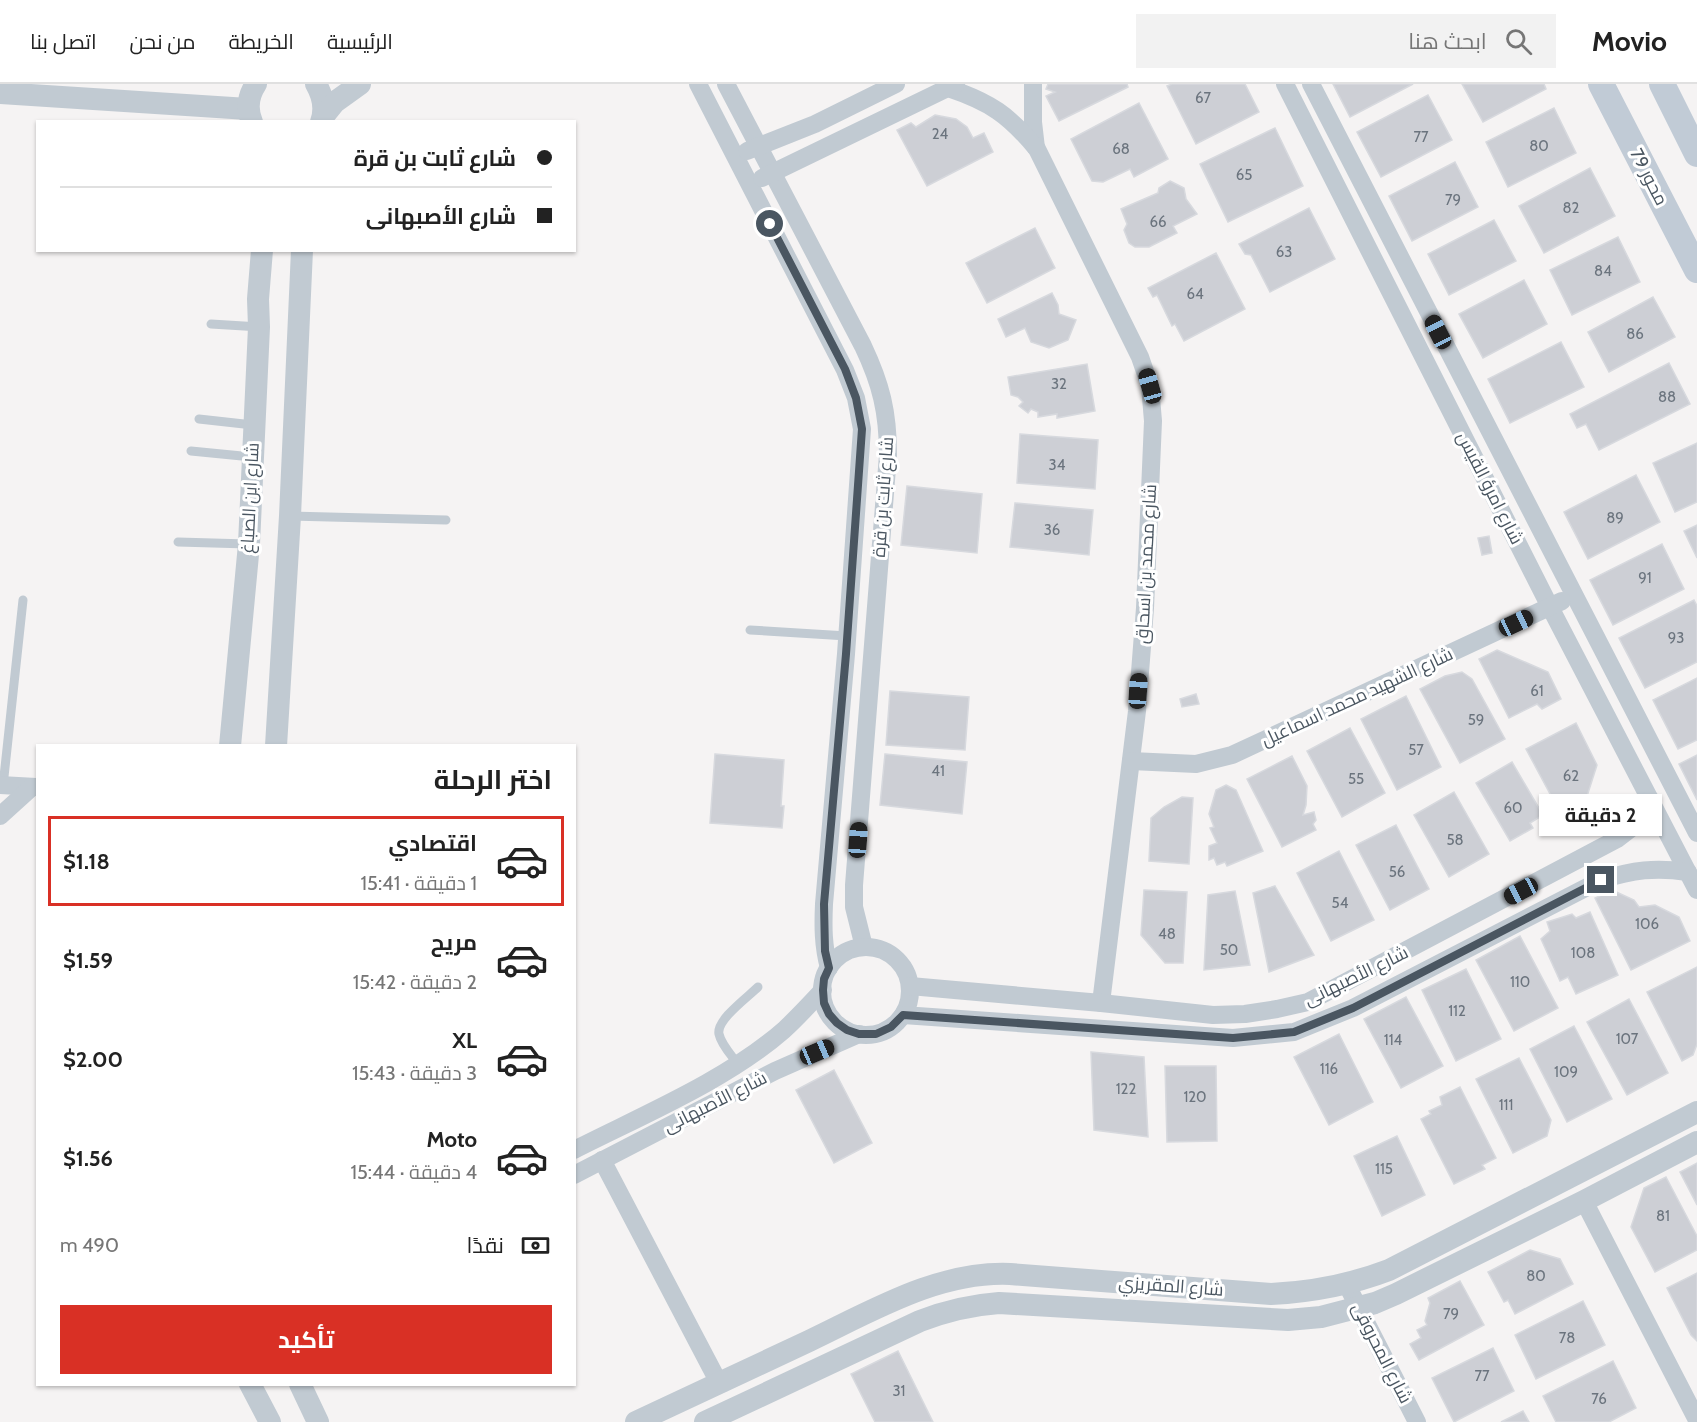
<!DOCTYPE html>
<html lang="ar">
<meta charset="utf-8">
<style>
body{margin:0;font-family:Cabin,Cairo,sans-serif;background:#f2f2f2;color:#222;direction:rtl;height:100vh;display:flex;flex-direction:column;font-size:22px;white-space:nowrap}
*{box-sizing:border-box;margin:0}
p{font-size:20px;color:#767676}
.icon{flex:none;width:33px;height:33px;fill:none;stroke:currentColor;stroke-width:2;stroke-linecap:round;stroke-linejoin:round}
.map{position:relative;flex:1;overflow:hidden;direction:ltr}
.drawer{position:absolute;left:36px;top:660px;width:540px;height:642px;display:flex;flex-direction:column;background:#fff;border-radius:0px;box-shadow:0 2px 4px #0004;direction:rtl}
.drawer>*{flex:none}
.top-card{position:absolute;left:36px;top:36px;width:540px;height:132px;border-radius:0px;box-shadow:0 2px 4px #0004;direction:rtl;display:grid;align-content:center;height:132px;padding:0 24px;background:#fff}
.end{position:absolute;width:27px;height:27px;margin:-14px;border:8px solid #4a5661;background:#fff;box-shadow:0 0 0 3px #fff}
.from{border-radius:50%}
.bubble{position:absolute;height:42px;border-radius:0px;background:#fff;box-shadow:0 2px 4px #0004;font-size:20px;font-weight:700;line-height:42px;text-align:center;direction:rtl}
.car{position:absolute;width:18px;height:36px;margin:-18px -9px;border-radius:8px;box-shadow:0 0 4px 2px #0007;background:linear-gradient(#222 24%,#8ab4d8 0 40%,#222 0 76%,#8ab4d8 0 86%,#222 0)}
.top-card b{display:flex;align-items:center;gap:21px;height:57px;font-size:22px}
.top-card b+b{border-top:2px solid #e0e0e0}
.top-card i{width:15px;height:15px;background:#222}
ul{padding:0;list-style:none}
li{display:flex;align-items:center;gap:18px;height:90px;margin:0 12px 9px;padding:0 12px;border:3px solid transparent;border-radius:0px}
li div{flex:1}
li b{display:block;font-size:22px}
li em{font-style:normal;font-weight:700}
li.current{border-color:#d93025}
li>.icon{width:54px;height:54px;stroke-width:1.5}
h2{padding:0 24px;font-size:27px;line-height:72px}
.pay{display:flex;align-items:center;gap:15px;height:66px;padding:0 24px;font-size:22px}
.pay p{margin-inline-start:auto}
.cta{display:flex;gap:12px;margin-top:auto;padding:12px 24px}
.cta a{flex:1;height:69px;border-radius:0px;background:#d93025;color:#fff;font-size:24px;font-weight:700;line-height:69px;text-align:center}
header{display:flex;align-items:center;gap:36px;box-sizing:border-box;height:84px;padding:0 30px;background:#fff;border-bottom:2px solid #e0e0e0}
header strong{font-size:28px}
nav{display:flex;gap:33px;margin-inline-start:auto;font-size:21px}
.search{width:420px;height:54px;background:#f2f2f2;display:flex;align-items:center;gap:15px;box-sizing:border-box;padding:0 21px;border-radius:0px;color:#767676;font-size:22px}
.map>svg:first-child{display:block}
</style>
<header>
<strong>Movio</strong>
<div class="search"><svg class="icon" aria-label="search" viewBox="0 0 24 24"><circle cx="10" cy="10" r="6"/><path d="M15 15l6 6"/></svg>ابحث هنا</div>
<nav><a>الرئيسية</a><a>الخريطة</a><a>من نحن</a><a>اتصل بنا</a></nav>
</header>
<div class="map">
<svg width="1697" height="1338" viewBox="0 0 1697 1338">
<rect width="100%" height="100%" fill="#f5f3f3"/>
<g fill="#cdcfd5" stroke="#d7d9de" stroke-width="1.5">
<path d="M1048,0H1127L1128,3L1059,37L1046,12L1055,8L1046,5Z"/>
<path d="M1172,0H1245L1259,28L1196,60L1167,2Z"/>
<path d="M1333,0H1413L1350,33Z"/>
<path d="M1462,0H1544L1546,5L1483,38Z"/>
<path d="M1428,11L1452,56L1381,93L1357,48Z"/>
<path d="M1139,19L1168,75L1134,93L1130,85L1103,98L1092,97L1071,55Z"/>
<path d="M1554,24L1576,69L1508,103L1486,58Z"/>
<path d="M935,31L956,35L967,43L973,54L984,49L993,68L927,102L897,46L911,39L916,43Z"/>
<path d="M1275,44L1303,102L1228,138L1200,80Z"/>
<path d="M1455,78L1478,123L1412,157L1389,112Z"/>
<path d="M1590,84L1615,132L1544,169L1519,122Z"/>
<path d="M1170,97L1184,104L1186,115L1197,130L1173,142L1177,149L1149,163H1135L1129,159L1124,146L1127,140L1121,125L1158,109L1159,104Z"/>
<path d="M1309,124L1335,175L1270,208L1251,171L1245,170L1239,160Z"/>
<path d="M1494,136L1516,177L1449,211L1428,170Z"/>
<path d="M1035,144L1055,184L987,219L966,179Z"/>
<path d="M1618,153L1640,198L1572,231L1550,186Z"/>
<path d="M1216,169L1245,225L1184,257L1175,240L1172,242L1157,211L1153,213L1148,204Z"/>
<path d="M1524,196L1547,240L1483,274L1459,230Z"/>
<path d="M1052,209L1058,221L1059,230L1076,236L1068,256L1049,264L1031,258L1025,244L1006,253L998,235Z"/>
<path d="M1653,213L1675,253L1609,288L1588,248Z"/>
<path d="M1561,258L1584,303L1510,339L1488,295Z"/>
<path d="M1669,279L1690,320L1599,366L1586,340L1577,344L1570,330Z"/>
<path d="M1087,280L1095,327L1057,334V330L1038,333V328L1031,325L1028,329L1019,322L1023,318L1018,313L1011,311L1008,293Z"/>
<path d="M1020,350L1098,356L1095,405L1017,399Z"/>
<path d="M1697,359V418L1675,428L1653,379Z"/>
<path d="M1636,391L1660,438L1588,475L1564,428Z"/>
<path d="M907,402L982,410L977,469L901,461Z"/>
<path d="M1015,419L1093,426L1089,471L1010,463Z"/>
<path d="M1697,441V474L1684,447Z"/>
<path d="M1489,452L1492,469L1482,471L1478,454Z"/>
<path d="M1662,460L1684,505L1613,541L1590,496Z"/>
<path d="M1694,516L1697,522V578L1645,604L1619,554Z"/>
<path d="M1497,566L1548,588L1561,615L1542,625L1537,620L1509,634L1479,575Z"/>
<path d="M1462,588L1472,595L1505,655L1460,679L1420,605L1445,592Z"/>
<path d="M1697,594V656L1678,665L1653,616Z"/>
<path d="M890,607L969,613L965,666L886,661Z"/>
<path d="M1196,610L1199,620L1182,623L1180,615Z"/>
<path d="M1406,612L1441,683L1397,706L1361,635Z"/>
<path d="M1576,639L1597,681L1582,728L1564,736L1526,665Z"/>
<path d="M1350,644L1385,709L1342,733L1307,667Z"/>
<path d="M715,670L784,676L781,722H784L782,744L710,739Z"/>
<path d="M885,670L967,678L962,730L880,721Z"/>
<path d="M1697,671V716L1679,680Z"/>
<path d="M1292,672L1307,702L1306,721L1303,731L1314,728L1316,736L1313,740L1316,746L1282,763L1247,695Z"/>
<path d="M1512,678L1543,731L1530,739L1533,744L1510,757L1476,699Z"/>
<path d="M1226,701L1236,706L1263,767L1227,782L1225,778L1217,781L1214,774L1209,776V762L1217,759L1210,744L1214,743L1209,730L1216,706Z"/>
<path d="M1454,708L1489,770L1449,793L1414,731Z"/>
<path d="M1182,713L1193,714L1189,780L1149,777L1151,734L1164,723Z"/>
<path d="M1396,741L1429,805L1390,826L1356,761Z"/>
<path d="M1339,767L1374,836L1331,857L1297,789Z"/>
<path d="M1275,802L1314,871L1269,888L1253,809Z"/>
<path d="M1144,806L1187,808L1183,879H1165L1141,851Z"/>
<path d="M1612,806L1634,816L1639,823L1655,821L1679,833L1690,857L1631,886L1595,814Z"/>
<path d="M1235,807L1250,881L1204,886L1208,811Z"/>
<path d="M1590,828L1618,891L1576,910L1568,893L1560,897L1541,855L1550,847L1547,838L1572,830L1576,834Z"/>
<path d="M1520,852L1558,924L1514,947L1476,876Z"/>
<path d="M1697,883V960L1693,971L1682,977L1647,908Z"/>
<path d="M1466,885L1501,955L1456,977L1422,906Z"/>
<path d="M1406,913L1443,982L1401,1004L1364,935Z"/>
<path d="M1629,915L1668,989L1627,1011L1587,938Z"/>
<path d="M1574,942L1612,1015L1567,1038L1530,965Z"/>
<path d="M1339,950L1373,1018L1329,1041L1294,973Z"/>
<path d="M1091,968L1144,973L1148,1053L1094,1046Z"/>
<path d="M1519,974L1551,1036L1547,1052L1513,1069L1476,995Z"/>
<path d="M1165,982H1216L1217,1057L1167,1058Z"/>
<path d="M834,986L872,1059L834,1079L796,1006Z"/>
<path d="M1460,1003L1496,1074L1482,1081L1485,1085L1454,1100L1421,1035L1431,1030L1429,1027L1442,1021L1440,1013Z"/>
<path d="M1397,1052L1425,1111L1382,1132L1354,1072Z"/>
<path d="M1697,1079V1121L1680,1088Z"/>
<path d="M1666,1093L1697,1152V1166L1655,1188L1631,1143L1644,1104Z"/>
<path d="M1530,1166L1560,1175L1573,1200L1515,1230L1508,1216L1504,1218L1488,1188Z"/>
<path d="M1697,1189V1257L1691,1251L1667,1204Z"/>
<path d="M1460,1197L1484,1241L1419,1276L1410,1260L1421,1254L1417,1246L1427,1241L1425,1237L1430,1219L1428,1214Z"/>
<path d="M1583,1217L1605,1261L1536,1295L1515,1251Z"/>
<path d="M1493,1264L1514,1307L1454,1338L1432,1294Z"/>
<path d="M898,1267L933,1338H875L851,1290Z"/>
<path d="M1613,1277L1636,1324L1609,1338H1556L1543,1312Z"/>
<path d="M1523,1327L1529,1338H1501Z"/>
</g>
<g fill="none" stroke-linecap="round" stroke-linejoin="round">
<g stroke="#c1cad2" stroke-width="9">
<path d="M211,240L259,243"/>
<path d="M199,335L253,341"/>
<path d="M191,367L252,373"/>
<path d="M290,432L446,436"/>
<path d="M178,458L248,460"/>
<path d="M750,546L847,552"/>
<path d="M3,702L23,516"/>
<path d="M737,979C731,971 721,960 719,950C716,936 748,913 758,903"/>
</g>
<g stroke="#c1cad2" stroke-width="18">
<path d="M698,0L845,286L856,314L862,345L846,570L824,820C823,842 823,862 829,884"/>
<path d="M726,0L863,262C881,300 888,328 888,371L854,801V823L864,863"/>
<path d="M1033,0V38L1036,64"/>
<path d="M1285,0L1550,523L1697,806"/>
<path d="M1311,0L1697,749"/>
<path d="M948,4C990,18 1009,31 1037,65L1140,273L1150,302L1153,337L1145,524L1137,627L1101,919"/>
<path d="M747,67L815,40L896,0"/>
<path d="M762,94L956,0"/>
<path d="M1131,677L1196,680L1232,671L1562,517"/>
<path d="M0,701L36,703"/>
<path d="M0,732L32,703"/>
<circle cx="866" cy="907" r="44"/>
<path d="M910,902L1101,919L1213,931L1245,930L1277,925L1308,918L1617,755L1630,745L1650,715"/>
<path d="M903,931L1233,954L1294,948L1353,924L1601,796C1633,786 1655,783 1688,788"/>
<path d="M574,1066C643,1031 727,996 784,946C798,933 810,920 823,906"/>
<path d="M602,1076L719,1299"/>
<path d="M574,1091L775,987L859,950"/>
<path d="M1584,1117L1697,1336"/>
<path d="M1347,1201L1417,1338"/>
</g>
<g stroke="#c1cad2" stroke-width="22">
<path d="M316,0C323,12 326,24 321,38"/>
<path d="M0,9L248,25"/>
<path d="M323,33L335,18L360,0"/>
<path d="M252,38C246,24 248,12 256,0"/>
<path d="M230,662L249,460L259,243L258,215L262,166"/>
<path d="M276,662L290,432L302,166"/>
<path d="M250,1300L270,1338"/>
<path d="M300,1300L318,1338"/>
<path d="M636,1338C694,1311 751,1284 809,1257C872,1227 938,1187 1010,1190L1271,1210C1312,1208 1350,1201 1389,1186L1697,1028"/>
<path d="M705,1338L920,1237C946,1227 971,1221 999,1219L1288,1236L1321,1233L1375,1219L1396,1210L1584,1117L1697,1058"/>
</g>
<g stroke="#c1cbd6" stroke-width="26">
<path d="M1601,0L1697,186"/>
<path d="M1662,0L1697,70"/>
</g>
</g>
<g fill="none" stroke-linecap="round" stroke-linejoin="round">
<path stroke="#4a5661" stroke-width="8" d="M770,140L845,285L856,314L862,345L846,570L824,820L825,867L829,884L824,895L823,906L824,919L829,930L837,939L847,946L859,950H876L891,943L903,931L1233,954L1294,948L1353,924L1601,796"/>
</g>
<g text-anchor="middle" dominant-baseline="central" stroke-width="6" stroke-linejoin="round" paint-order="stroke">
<g font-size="15" fill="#6b747e">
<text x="1203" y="14">67</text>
<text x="940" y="50">24</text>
<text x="1421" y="53">77</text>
<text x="1539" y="62">80</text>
<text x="1121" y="65">68</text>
<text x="1244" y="91">65</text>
<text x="1453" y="116">79</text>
<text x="1571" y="124">82</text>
<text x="1158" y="138">66</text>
<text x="1284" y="168">63</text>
<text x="1603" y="187">84</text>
<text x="1195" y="210">64</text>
<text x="1635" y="250">86</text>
<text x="1059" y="300">32</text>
<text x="1667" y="313">88</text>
<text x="1057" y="381">34</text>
<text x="1615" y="434">89</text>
<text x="1052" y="446">36</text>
<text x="1645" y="494">91</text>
<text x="1676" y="554">93</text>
<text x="1537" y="607">61</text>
<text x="1476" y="636">59</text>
<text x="1416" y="666">57</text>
<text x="938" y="687">41</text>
<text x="1571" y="692">62</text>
<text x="1356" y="695">55</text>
<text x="1513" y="724">60</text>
<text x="1455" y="756">58</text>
<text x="1397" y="788">56</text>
<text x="1340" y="819">54</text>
<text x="1647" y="840">106</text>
<text x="1167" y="850">48</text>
<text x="1229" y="866">50</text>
<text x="1583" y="869">108</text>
<text x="1520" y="898">110</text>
<text x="1457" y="927">112</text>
<text x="1627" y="955">107</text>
<text x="1393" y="956">114</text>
<text x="1329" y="985">116</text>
<text x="1566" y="988">109</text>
<text x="1126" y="1005">122</text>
<text x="1195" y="1013">120</text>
<text x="1506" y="1021">111</text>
<text x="1384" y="1085">115</text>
<text x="1663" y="1132">81</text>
<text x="1536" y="1192">80</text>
<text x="1451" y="1230">79</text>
<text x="1567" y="1254">78</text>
<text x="1482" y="1292">77</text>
<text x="899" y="1307">31</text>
<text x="1599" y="1315">76</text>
</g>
<g font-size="18" fill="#4a5661" stroke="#fff">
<text transform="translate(1649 93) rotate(63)">محور 79</text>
<text transform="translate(1490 404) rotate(63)">شارع امرؤ القيس</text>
<text transform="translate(883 413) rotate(-86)">شارع ثابت بن قرة</text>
<text transform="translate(250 414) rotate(-87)">شارع ابن الصباغ</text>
<text transform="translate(1146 480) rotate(-87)">شارع محمد بن اسحاق</text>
<text transform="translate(1357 613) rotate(-25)">شارع الشهيد محمد اسماعيل</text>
<text transform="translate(1356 892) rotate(-26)">شارع الأصبهانى</text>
<text transform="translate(715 1018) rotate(-27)">شارع الأصبهانى</text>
<text transform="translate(1171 1202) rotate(4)">شارع المقريزي</text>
<text transform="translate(1382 1269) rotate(63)">شارع المحروقى</text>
</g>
</g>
</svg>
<i class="end from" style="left:770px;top:140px"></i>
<i class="end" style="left:1601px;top:796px"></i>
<div class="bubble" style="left:1539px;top:710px;width:123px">2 دقيقة</div>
<i class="car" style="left:1438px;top:248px;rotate:333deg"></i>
<i class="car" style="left:1150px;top:302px;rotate:344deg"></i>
<i class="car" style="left:1516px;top:539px;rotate:65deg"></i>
<i class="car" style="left:1138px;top:607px;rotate:4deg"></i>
<i class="car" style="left:858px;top:756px;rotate:4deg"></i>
<i class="car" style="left:1521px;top:807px;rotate:242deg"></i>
<i class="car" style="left:817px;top:968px;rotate:67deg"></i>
<div class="top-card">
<b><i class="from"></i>شارع ثابت بن قرة</b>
<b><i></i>شارع الأصبهانى</b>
</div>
<section class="drawer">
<h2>اختر الرحلة</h2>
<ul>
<li class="current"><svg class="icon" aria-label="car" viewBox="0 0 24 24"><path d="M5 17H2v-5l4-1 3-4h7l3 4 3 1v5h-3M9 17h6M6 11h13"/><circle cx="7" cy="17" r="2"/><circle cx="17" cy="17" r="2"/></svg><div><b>اقتصادي</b><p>1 دقيقة · 15:41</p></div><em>$1.18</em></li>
<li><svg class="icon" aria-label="car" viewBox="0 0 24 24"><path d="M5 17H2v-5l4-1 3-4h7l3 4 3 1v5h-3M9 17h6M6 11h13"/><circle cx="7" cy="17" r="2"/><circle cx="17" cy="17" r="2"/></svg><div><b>مريح</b><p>2 دقيقة · 15:42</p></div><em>$1.59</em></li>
<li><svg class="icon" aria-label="car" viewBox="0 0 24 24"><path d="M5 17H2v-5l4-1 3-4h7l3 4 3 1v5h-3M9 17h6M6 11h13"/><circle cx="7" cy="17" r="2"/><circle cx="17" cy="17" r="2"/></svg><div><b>XL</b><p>3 دقيقة · 15:43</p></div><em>$2.00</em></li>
<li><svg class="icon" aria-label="car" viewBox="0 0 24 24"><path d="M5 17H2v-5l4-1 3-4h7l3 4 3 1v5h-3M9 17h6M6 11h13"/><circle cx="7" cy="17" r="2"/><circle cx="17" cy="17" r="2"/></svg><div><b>Moto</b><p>4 دقيقة · 15:44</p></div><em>$1.56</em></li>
</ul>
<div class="pay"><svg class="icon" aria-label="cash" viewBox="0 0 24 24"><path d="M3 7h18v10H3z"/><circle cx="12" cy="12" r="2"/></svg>نقدًا<p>490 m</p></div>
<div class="cta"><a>تأكيد</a></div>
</section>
</div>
